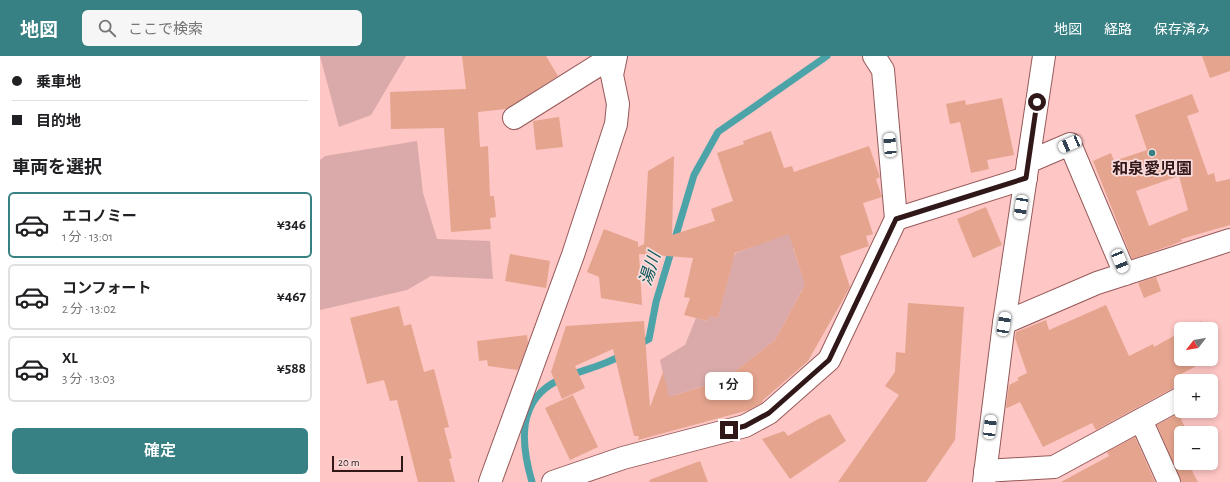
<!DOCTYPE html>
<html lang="ja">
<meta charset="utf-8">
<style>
body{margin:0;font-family:"Alegreya Sans","Noto Sans JP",sans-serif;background:#f6f6f6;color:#202124;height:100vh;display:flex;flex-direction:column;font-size:15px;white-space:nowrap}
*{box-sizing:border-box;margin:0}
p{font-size:13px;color:#757577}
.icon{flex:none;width:22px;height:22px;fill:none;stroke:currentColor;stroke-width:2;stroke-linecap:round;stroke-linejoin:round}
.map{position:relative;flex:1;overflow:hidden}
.drawer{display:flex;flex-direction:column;background:#fff;width:320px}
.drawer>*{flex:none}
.banner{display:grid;align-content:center;height:88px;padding:0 12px;background:#fff}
.needle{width:26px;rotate:239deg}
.buttons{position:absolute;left:854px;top:266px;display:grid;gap:8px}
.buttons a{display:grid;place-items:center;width:44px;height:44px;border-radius:6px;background:#fff;box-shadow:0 2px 6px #0003;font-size:20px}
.scale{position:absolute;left:12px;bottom:10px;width:71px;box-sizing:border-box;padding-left:4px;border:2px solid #311818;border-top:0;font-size:11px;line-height:14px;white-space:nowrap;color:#311818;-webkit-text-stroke:3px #f8dbda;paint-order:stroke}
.end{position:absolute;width:18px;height:18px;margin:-9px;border:5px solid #311818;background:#fff;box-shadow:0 0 0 2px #fff}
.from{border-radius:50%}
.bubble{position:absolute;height:28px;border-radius:6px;background:#fff;box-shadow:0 2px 6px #0003;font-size:13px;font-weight:600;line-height:28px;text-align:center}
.car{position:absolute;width:12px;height:24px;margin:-12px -6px;border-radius:5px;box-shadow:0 0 3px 1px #0007;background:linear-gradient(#fff 24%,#345 0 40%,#fff 0 76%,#345 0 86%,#fff 0)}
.banner b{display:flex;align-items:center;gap:14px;height:38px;font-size:15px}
.banner b+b{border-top:1px solid #e0e0e0}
.banner i{width:10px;height:10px;background:#202124}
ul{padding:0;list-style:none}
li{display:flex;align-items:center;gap:12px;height:66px;margin:0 8px 6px;padding:0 4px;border:2px solid #e0e0e0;border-radius:6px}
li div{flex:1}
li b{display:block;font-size:15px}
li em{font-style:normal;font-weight:600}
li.selected{border-color:#378084}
li>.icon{width:36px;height:36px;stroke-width:1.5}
h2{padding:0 12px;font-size:18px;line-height:48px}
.primary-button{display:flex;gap:8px;margin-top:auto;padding:8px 12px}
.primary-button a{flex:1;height:46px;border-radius:6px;background:#378084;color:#fff;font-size:16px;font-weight:600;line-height:46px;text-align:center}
header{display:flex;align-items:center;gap:24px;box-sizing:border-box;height:56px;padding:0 20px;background:#378084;color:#fff}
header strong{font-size:19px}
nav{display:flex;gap:22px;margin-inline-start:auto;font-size:14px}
.search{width:280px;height:36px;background:#f6f6f6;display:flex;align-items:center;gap:10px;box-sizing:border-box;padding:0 14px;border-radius:6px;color:#757577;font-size:15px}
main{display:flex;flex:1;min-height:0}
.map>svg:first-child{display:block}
</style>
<header>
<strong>地図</strong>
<div class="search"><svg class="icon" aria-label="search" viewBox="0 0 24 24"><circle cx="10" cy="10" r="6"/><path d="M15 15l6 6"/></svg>ここで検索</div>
<nav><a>地図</a><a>経路</a><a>保存済み</a></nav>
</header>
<main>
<section class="drawer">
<div class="banner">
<b><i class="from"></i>乗車地</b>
<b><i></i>目的地</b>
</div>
<h2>車両を選択</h2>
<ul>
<li class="selected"><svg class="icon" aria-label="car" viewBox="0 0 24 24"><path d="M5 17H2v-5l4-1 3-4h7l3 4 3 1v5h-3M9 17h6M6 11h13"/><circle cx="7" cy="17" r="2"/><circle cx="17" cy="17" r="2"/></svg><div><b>エコノミー</b><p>1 分 · 13:01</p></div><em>¥346</em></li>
<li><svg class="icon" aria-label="car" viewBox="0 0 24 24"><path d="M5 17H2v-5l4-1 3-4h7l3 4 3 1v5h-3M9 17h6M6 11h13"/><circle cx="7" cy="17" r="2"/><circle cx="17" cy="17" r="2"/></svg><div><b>コンフォート</b><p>2 分 · 13:02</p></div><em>¥467</em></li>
<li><svg class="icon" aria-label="car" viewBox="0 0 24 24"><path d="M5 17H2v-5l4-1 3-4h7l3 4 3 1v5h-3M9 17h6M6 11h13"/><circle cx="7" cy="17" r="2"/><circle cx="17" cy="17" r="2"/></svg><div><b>XL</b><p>3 分 · 13:03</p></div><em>¥588</em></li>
</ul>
<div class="primary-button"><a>確定</a></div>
</section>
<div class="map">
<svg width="910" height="426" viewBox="0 0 910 426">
<rect width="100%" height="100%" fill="#fec6c4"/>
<g fill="#d9aaa9">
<path d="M0,0H86L51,59L19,71Z"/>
<path d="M97,85L103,137L117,183L170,185L173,223L111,220L87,234L0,254V104L5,100Z"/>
<path d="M485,169L498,183L473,192L487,234H482L455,284L404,324L355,339L361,361L343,343L345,326L340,304L365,289L376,262L387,265L389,260L398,262L410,215L408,214L416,197L432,191L431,186H447Z"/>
</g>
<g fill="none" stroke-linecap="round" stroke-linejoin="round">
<g stroke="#4ca4a9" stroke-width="7">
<path d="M318,289L329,283L336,246L374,119L398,76L507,0"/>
<path d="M212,426C201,388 196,344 239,324C260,314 282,311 302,299"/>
</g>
</g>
<g fill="#e5a48d" fill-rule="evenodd">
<path d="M142,0H226L238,20L186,53L158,56L160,91L168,90L170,140H174L176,161L170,162L171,173L131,176L124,72L71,73L70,36L146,33Z"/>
<path d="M882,0H910V15L890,22Z"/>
<path d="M872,38L879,56L867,60L888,119L894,117L896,126L910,123V169L861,183L862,185L852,189L812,203L773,105L791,97L794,105L827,94L815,59ZM859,120L868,154L829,170L816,135Z"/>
<path d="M682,42L694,99L667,104L669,113L651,117L640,66L630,68L626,48L645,44L646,49Z"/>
<path d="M239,61L243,91L216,94L213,65Z"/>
<path d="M451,75L464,112L472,110L474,116L549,90L560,121L556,123L562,141L543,147L553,178L546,180L549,190L520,200L530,231L488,305L443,344L442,347L429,354L318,384L319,380H314L293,293L255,310L265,332L242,343L231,316L246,270L324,265L330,351L343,316L349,341L404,324L455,284L485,229L469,178L415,197L398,262L389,260L388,265L364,259L370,242L364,241L373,202L319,198L322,249L281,242L279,221L267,216L284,173L318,186V191L324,188L328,115L354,100L352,179L395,165L391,153L413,145L397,97L424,88L423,85Z"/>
<path d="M666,151L682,189L653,202L637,163Z"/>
<path d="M190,198L230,205L226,232L185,225Z"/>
<path d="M836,221L841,235L824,242L818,227Z"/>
<path d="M588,247L644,251L635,384L606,426H518L579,339L565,330L575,316L576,296L585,297Z"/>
<path d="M786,249L809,300L833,288L834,291L861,276V303H885L886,305L861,318V330L855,331L776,374L772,367L723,391L700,346L687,352L686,351L689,329L699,324L697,322L707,317L695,282L696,276L726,264L729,274Z"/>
<path d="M79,250L84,270L91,268L104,316L114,313L129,371L124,372L132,402L129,403L135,426H98L77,344L70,345L64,324L47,328L30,262Z"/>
<path d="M881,265L886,273H866Z"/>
<path d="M207,279L208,287L198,314L168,310L167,304L159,305L157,285Z"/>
<path d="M253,339L278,391L250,404L225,352Z"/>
<path d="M861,356V363L868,377H861V407H884L872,415L878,426H861L837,369Z"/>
<path d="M510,358L526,385L470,423L442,383L464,375L468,380L500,362Z"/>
<path d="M815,381L835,426H741L789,400L787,396Z"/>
<path d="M380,405L388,426H330L329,424Z"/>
</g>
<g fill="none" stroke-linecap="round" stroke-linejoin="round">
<defs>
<g id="minor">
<path d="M554,0L563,14L576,163"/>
<path d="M194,62L293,0"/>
<path d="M708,106L750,88L805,218"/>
<path d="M684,267L777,227L910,184"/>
<path d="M821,364L849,426"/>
<path d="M665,415L734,411L861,342"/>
<path d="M170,426L253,199L296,68L298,48L292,19L296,0"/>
<path d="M233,426L303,402L425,370L449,357L509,304L576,163L706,122"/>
<path d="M664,426L684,267L724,0"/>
</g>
</defs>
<use href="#minor" stroke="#965959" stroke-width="24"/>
<use href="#minor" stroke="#fff" stroke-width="22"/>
</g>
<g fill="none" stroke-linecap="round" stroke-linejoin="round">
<path stroke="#311818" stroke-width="5" d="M409,374L425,370L449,357L509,304L576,163L706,122L717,46"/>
</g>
<circle fill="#378084" stroke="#f8dbda" stroke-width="1.5" cx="832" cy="97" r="4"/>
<g text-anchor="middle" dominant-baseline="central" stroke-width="3.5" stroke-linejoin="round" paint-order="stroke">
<g font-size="16" font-weight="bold" fill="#311818" stroke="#f8dbda">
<text x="832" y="113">和泉愛児園</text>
</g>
<g font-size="17" font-style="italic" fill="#09585c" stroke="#f8dbda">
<text transform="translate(330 213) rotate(-73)">湯川</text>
</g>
</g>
</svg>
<div class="buttons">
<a><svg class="needle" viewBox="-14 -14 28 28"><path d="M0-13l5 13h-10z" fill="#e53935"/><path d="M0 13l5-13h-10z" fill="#757577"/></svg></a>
<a>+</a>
<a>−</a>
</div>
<div class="scale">20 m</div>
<i class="end from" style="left:717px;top:46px"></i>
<i class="end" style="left:409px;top:374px"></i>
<div class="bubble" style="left:385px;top:316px;width:48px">1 分</div>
<i class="car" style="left:750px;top:88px;rotate:247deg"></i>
<i class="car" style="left:570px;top:89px;rotate:355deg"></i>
<i class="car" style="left:701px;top:151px;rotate:189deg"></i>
<i class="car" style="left:800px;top:205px;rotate:158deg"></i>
<i class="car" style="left:684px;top:268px;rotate:9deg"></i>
<i class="car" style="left:670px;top:371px;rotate:7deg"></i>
</div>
</main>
